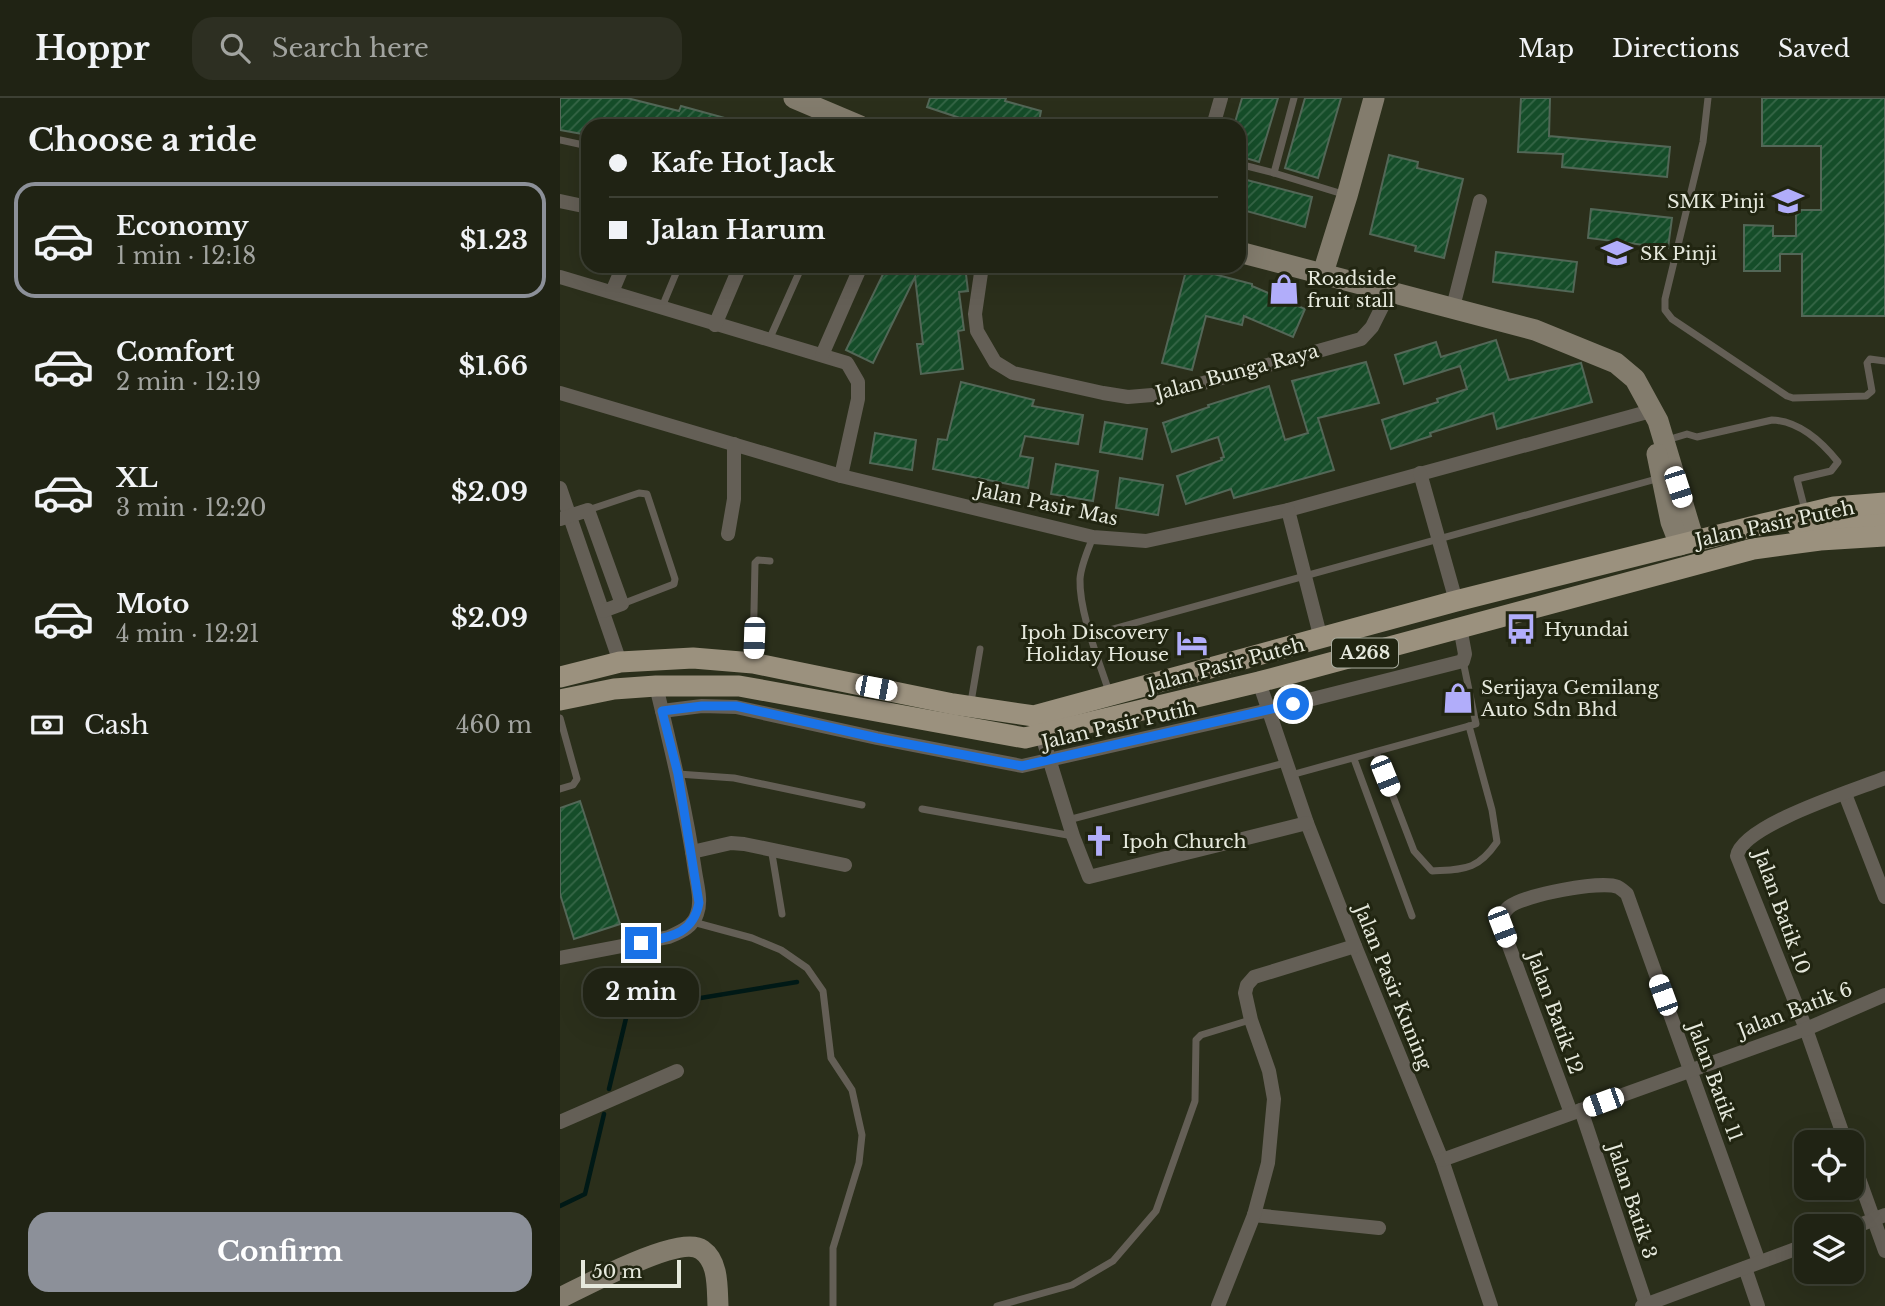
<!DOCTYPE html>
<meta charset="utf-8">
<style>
body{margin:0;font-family:"Libre Baskerville",serif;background:#2d2f22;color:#f1f3f6;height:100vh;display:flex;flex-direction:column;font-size:26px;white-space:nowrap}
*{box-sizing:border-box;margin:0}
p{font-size:23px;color:#a2a4a0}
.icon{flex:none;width:38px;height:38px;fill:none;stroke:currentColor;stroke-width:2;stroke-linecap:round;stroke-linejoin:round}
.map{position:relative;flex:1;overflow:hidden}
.side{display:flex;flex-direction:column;background:#202314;width:560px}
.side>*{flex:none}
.top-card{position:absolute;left:21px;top:21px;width:665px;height:154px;border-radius:21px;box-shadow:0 7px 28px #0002,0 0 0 2px #3d4034;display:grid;align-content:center;height:154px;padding:0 28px;background:#202314}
.buttons{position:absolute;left:1234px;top:1032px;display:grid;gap:14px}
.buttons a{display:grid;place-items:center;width:70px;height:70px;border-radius:14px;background:#202314;box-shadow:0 7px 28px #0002,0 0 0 2px #3d4034;font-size:35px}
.scale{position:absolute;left:21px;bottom:18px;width:100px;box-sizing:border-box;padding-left:7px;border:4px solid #e6e9dd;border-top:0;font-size:19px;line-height:24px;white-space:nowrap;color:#e6e9dd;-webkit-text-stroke:5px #212511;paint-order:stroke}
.end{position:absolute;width:32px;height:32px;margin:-16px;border:9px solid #1a73e8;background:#fff;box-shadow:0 0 0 4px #fff}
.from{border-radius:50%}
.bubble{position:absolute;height:49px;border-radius:21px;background:#202314;box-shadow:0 7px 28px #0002,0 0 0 2px #3d4034;font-size:23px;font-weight:800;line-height:49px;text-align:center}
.car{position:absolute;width:21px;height:42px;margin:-21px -10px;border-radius:9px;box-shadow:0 0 5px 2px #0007;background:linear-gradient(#fff 24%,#345 0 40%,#fff 0 76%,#345 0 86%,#fff 0)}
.top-card b{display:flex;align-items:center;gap:24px;height:66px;font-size:26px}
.top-card b+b{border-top:2px solid #3d4034}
.top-card i{width:18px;height:18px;background:#f1f3f6}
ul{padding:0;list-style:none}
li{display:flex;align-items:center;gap:21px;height:116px;margin:0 14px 10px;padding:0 14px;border:4px solid transparent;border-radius:21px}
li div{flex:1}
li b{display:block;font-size:26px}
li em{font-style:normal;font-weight:800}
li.current{border-color:#8c9099}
li>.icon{width:63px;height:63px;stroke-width:1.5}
h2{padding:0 28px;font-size:32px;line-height:84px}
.pay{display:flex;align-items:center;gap:18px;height:77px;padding:0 28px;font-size:26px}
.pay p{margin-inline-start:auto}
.primary-button{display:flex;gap:14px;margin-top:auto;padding:14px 28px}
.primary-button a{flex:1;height:80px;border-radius:21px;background:#8c9099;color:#fff;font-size:28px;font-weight:800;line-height:80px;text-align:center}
header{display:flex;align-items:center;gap:42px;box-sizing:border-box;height:98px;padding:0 35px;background:#202314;border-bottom:2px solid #3d4034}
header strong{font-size:33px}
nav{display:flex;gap:38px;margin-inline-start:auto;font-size:24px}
.search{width:490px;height:63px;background:#2d2f22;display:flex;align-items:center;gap:18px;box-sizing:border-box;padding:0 24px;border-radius:21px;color:#a2a4a0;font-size:26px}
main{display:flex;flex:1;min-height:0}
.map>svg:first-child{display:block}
</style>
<header>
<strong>Hoppr</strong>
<div class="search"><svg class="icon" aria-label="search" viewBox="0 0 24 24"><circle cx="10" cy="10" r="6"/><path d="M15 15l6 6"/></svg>Search here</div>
<nav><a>Map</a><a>Directions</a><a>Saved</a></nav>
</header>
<main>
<section class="side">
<h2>Choose a ride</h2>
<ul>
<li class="current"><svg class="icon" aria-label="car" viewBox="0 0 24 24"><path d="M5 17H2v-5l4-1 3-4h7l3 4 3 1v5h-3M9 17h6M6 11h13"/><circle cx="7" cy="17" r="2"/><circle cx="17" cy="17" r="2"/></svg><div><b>Economy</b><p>1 min · 12:18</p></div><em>$1.23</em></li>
<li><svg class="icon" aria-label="car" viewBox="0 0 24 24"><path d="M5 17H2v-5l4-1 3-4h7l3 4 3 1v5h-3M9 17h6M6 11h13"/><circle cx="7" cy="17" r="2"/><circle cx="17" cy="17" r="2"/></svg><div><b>Comfort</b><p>2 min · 12:19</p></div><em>$1.66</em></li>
<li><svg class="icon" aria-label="car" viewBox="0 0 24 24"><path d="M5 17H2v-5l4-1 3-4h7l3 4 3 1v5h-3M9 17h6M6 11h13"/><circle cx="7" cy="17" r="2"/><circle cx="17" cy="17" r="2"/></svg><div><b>XL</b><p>3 min · 12:20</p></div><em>$2.09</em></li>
<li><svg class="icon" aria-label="car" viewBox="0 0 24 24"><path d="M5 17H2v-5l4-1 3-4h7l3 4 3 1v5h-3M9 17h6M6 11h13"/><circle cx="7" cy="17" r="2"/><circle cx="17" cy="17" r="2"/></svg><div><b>Moto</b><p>4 min · 12:21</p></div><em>$2.09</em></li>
</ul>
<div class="pay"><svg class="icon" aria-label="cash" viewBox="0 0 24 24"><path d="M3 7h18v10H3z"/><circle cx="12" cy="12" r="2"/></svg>Cash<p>460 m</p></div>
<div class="primary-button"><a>Confirm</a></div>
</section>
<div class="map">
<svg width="1325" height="1208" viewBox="0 0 1325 1208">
<defs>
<pattern id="building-hatch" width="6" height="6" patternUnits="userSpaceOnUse" patternTransform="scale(1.75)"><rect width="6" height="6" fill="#154d29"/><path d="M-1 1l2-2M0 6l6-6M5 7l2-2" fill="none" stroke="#376748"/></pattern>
</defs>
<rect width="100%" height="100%" fill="#2b2f1b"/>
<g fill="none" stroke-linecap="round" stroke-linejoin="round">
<g stroke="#001916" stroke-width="4.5">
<path d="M49,991L68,912L237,884"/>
<path d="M0,1108L25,1096L44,1016"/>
</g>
</g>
<g fill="url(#building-hatch)" stroke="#536757" stroke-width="2">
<path d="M0,0H67L119,13L121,8L183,25V28H28V37L0,32Z"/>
<path d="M370,0H446L445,3L481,13L478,28H404L406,22L367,9Z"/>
<path d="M682,0H718L699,64L679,58V28H674Z"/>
<path d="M745,0H781L758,80L725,70Z"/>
<path d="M961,0H990L989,38L1110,49L1107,79L1002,69L1003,56L958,54Z"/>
<path d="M1202,0H1325V218H1242V156H1220V173H1184V127L1213,128V138H1236V112H1261V48H1202Z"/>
<path d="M829,57L858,64L857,70L903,81L884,160L855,153L856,148L810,136Z"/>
<path d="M679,80L752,99L745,129L679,111Z"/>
<path d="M1031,111L1112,120L1108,150L1028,140Z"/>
<path d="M936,154L1017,164L1013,194L933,184Z"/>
<path d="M327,168H405L408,193L399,194L404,232L398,233L403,271L361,276L357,246H363L355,179L313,265L286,252Z"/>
<path d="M627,169L692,186V188L745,211L733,239L684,218L682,227L646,218L632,272L602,265Z"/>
<path d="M936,242L949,282L1021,265L1032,304L937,331L933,315L870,335L871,338L831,351L822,322L878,304L877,301L907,291L900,268L844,286L835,257L876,244L881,259Z"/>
<path d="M806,264L819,305L758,320L774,372L674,400L671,391L626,406L617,378L662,362L661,360L664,359L658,339L612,354L603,325L649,309L648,307L709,288L725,342L748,335L732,283Z"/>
<path d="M401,284L474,302L472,308L523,317L518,346L465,338L460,358L473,360L468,390L373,371L378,341L387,342Z"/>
<path d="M545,324L587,331L582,361L540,354Z"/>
<path d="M315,335L356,342L352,372L310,365Z"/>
<path d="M496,366L538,373L533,403L491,396Z"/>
<path d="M560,380L603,387L598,417L556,410Z"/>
<path d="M20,703L60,826L14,841L0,796V710Z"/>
</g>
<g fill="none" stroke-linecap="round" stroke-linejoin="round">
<g stroke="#645f56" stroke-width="7">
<path d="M734,0L714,75L786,97"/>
<path d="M1148,0L1143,44L1105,201V212L1112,221L1227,298L1233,300L1306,298L1312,293L1307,265L1310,261L1325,263"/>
<path d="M0,42L28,48"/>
<path d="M679,66L714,75"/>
<path d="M102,209L119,168"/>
<path d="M209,242L242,168"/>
<path d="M1107,342L1127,336L1137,339L1212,322C1239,323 1262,344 1278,364L1271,373L1237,381L1245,412"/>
<path d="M28,412L79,395L87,396L115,481L114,486L62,506"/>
<path d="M533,439C528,452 521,467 520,481C519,514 539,563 549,594"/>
<path d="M531,537L1100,380"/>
<path d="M193,561L195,465L198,462L210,463"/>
<path d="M411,604L420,551"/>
<path d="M0,620L17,681L13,687L0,691"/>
<path d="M816,654L854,753L872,773C904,771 917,773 937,744L932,712L909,628"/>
<path d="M794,661L852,818"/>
<path d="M118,676L174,680L302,707"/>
<path d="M731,677L916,626L903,563"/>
<path d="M362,711L513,738"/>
<path d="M508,722L725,665"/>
<path d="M211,750L222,816"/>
<path d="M133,824L192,840L221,852L247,870L263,893L271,960L292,992L302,1037L299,1065L273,1150V1208"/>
<path d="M437,1208L512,1187L553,1163L596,1113L635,1003L636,942L641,937L690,922"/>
</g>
<g stroke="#645f56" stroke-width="14">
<path d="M653,28L661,0"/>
<path d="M0,103L28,109"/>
<path d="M422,168L415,216L417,233L435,264L453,275L543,295L568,299L604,296L801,241L812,229L830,193"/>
<path d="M0,179L287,265L298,284V301L281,378"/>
<path d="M52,194L63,168"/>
<path d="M893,209L920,103"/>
<path d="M155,227L180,168"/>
<path d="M262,257L301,168"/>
<path d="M0,295L281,378L533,439L586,443L728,412L1091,313"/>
<path d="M860,375L896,503"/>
<path d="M0,390L60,564"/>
<path d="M728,412L761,541"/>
<path d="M0,421L28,412L62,506L43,513"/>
<path d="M168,436L174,401V346"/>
<path d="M699,584L747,725L795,848L882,1062L931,1208"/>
<path d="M102,613L142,608L176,609L317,640L462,668L709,612L903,563L905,556L900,529"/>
<path d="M482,638L513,738L529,779L747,725"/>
<path d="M1285,696L1325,799"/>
<path d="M132,754L171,745L184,746L285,767"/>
<path d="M0,860L109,839C120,834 133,829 137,816C142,803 137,787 135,773C126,711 111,650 96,588"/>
<path d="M1021,1012L1086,1206"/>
<path d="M1011,1015L942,829C942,820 943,814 949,809C964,797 1041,782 1058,789C1059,789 1066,795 1067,796L1199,1164"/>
<path d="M0,1024L117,973"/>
<path d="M1286,1045L1246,931L1177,758C1182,727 1295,692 1325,680"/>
<path d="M1292,1061L1325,1153"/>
<path d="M882,1062L1246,931L1325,897"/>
<path d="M694,1117L819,1130"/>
<path d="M1292,1130L1325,1117"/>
<path d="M1185,1170L1198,1208"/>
<path d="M658,1208L694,1117L708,1065L714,1001L709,973L691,922L685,895L687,887L694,879L795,848"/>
<path d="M1082,1208L1246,1147"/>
</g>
<g stroke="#837c6d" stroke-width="21">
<path d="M234,0L300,28"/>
<path d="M679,154L975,232L1056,265L1075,281L1098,323L1134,443"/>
<path d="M763,175L787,98L814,0"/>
<path d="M1097,356L1111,424L1120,447"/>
<path d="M0,1200C25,1188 120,1136 142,1152C159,1164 157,1190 158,1208"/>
</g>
<g stroke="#9b917e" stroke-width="21">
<path d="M1237,428L1325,423"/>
<path d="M0,579L60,564L133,560L193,565L393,606L474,618L896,503L1203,426L1274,409L1325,405"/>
<path d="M0,602L54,591L96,588H179L465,640L699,584L1193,451L1260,442L1325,438"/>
</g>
</g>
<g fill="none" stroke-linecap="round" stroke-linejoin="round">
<path stroke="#1a73e8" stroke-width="9" d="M81,845C109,839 133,837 139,805L118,676L102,613L142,608H176L317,640L462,668L733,606"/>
</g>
<defs>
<symbol id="school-bare" viewBox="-9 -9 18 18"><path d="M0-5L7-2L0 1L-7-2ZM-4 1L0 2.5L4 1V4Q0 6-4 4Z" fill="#b1adfa" stroke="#212511" stroke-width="2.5" paint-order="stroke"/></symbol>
<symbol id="shop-bare" viewBox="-9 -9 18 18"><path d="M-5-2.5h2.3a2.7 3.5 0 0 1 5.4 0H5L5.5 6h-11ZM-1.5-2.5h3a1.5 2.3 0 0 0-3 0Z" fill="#b1adfa" stroke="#212511" stroke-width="2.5" paint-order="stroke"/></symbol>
<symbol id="bus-bare" viewBox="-9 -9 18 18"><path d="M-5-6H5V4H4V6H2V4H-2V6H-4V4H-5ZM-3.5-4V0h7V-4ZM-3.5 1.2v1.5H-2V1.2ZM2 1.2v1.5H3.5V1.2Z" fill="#b1adfa" stroke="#212511" stroke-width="2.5" paint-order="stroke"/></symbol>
<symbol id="hotel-bare" viewBox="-9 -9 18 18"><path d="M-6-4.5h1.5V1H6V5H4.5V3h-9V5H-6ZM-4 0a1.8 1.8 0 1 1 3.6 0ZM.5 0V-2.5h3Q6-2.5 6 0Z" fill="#b1adfa" stroke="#212511" stroke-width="2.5" paint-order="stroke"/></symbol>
<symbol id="church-bare" viewBox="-9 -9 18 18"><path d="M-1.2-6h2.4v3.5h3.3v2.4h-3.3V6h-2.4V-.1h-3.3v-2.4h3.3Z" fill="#b1adfa" stroke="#212511" stroke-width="2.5" paint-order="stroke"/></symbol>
</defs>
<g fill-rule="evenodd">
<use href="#school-bare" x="1206" y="81" width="44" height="44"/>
<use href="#school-bare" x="1035" y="133" width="44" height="44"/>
<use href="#shop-bare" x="702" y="169" width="44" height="44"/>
<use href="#bus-bare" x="939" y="509" width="44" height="44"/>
<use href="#hotel-bare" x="610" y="523" width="44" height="44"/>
<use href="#shop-bare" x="876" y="578" width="44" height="44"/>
<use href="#church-bare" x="517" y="721" width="44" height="44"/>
</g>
<g text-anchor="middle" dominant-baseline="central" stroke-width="6" stroke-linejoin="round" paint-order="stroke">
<rect fill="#212511" stroke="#abaea0" stroke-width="2" x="772" y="540.5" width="66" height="29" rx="5"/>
<g font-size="18" font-weight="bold" fill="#e6e9dd">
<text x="805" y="555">A268</text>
</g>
<g font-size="19" fill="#e6e9dd" stroke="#212511" text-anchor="start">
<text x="1205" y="103" text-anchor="end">SMK Pinji</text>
<text x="1080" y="155">SK Pinji</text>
<text x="747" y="180">Roadside<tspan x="747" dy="22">fruit stall</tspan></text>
<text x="984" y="531">Hyundai</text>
<text x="609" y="534" text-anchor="end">Ipoh Discovery<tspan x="609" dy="22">Holiday House</tspan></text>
<text x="921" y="589">Serijaya Gemilang<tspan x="921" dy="22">Auto Sdn Bhd</tspan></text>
<text x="562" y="743">Ipoh Church</text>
</g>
<g font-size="19" fill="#e6e9dd" stroke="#212511">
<text transform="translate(677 274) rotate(-15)">Jalan Bunga Raya</text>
<text transform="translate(487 406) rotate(12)">Jalan Pasir Mas</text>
<text transform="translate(1215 426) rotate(-12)">Jalan Pasir Puteh</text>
<text transform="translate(666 567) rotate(-15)">Jalan Pasir Puteh</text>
<text transform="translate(559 627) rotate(-13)">Jalan Pasir Putih</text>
<text transform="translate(1222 814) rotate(70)">Jalan Batik 10</text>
<text transform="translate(833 889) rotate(68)">Jalan Pasir Kuning</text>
<text transform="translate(1235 912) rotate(-21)">Jalan Batik 6</text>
<text transform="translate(995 915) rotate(70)">Jalan Batik 12</text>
<text transform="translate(1155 984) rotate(70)">Jalan Batik 11</text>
<text transform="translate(1072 1103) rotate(72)">Jalan Batik 3</text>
</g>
</g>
</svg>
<div class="buttons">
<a><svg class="icon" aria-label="locate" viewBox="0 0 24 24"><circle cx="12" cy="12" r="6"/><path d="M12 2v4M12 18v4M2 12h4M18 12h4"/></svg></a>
<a><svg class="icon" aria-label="layers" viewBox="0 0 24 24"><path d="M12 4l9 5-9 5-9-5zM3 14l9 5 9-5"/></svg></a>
</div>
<div class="scale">50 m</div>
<i class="end from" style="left:733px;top:606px"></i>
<i class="end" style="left:81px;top:845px"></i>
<div class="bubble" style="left:23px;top:870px;width:116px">2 min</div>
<i class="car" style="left:1118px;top:389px;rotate:162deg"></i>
<i class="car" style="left:194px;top:540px;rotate:182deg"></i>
<i class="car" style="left:316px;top:590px;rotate:101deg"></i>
<i class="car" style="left:825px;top:678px;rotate:158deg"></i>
<i class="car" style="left:942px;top:829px;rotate:159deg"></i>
<i class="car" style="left:1103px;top:897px;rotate:340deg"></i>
<i class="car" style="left:1043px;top:1004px;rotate:250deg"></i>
<div class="top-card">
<b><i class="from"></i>Kafe Hot Jack</b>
<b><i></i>Jalan Harum</b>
</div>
</div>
</main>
